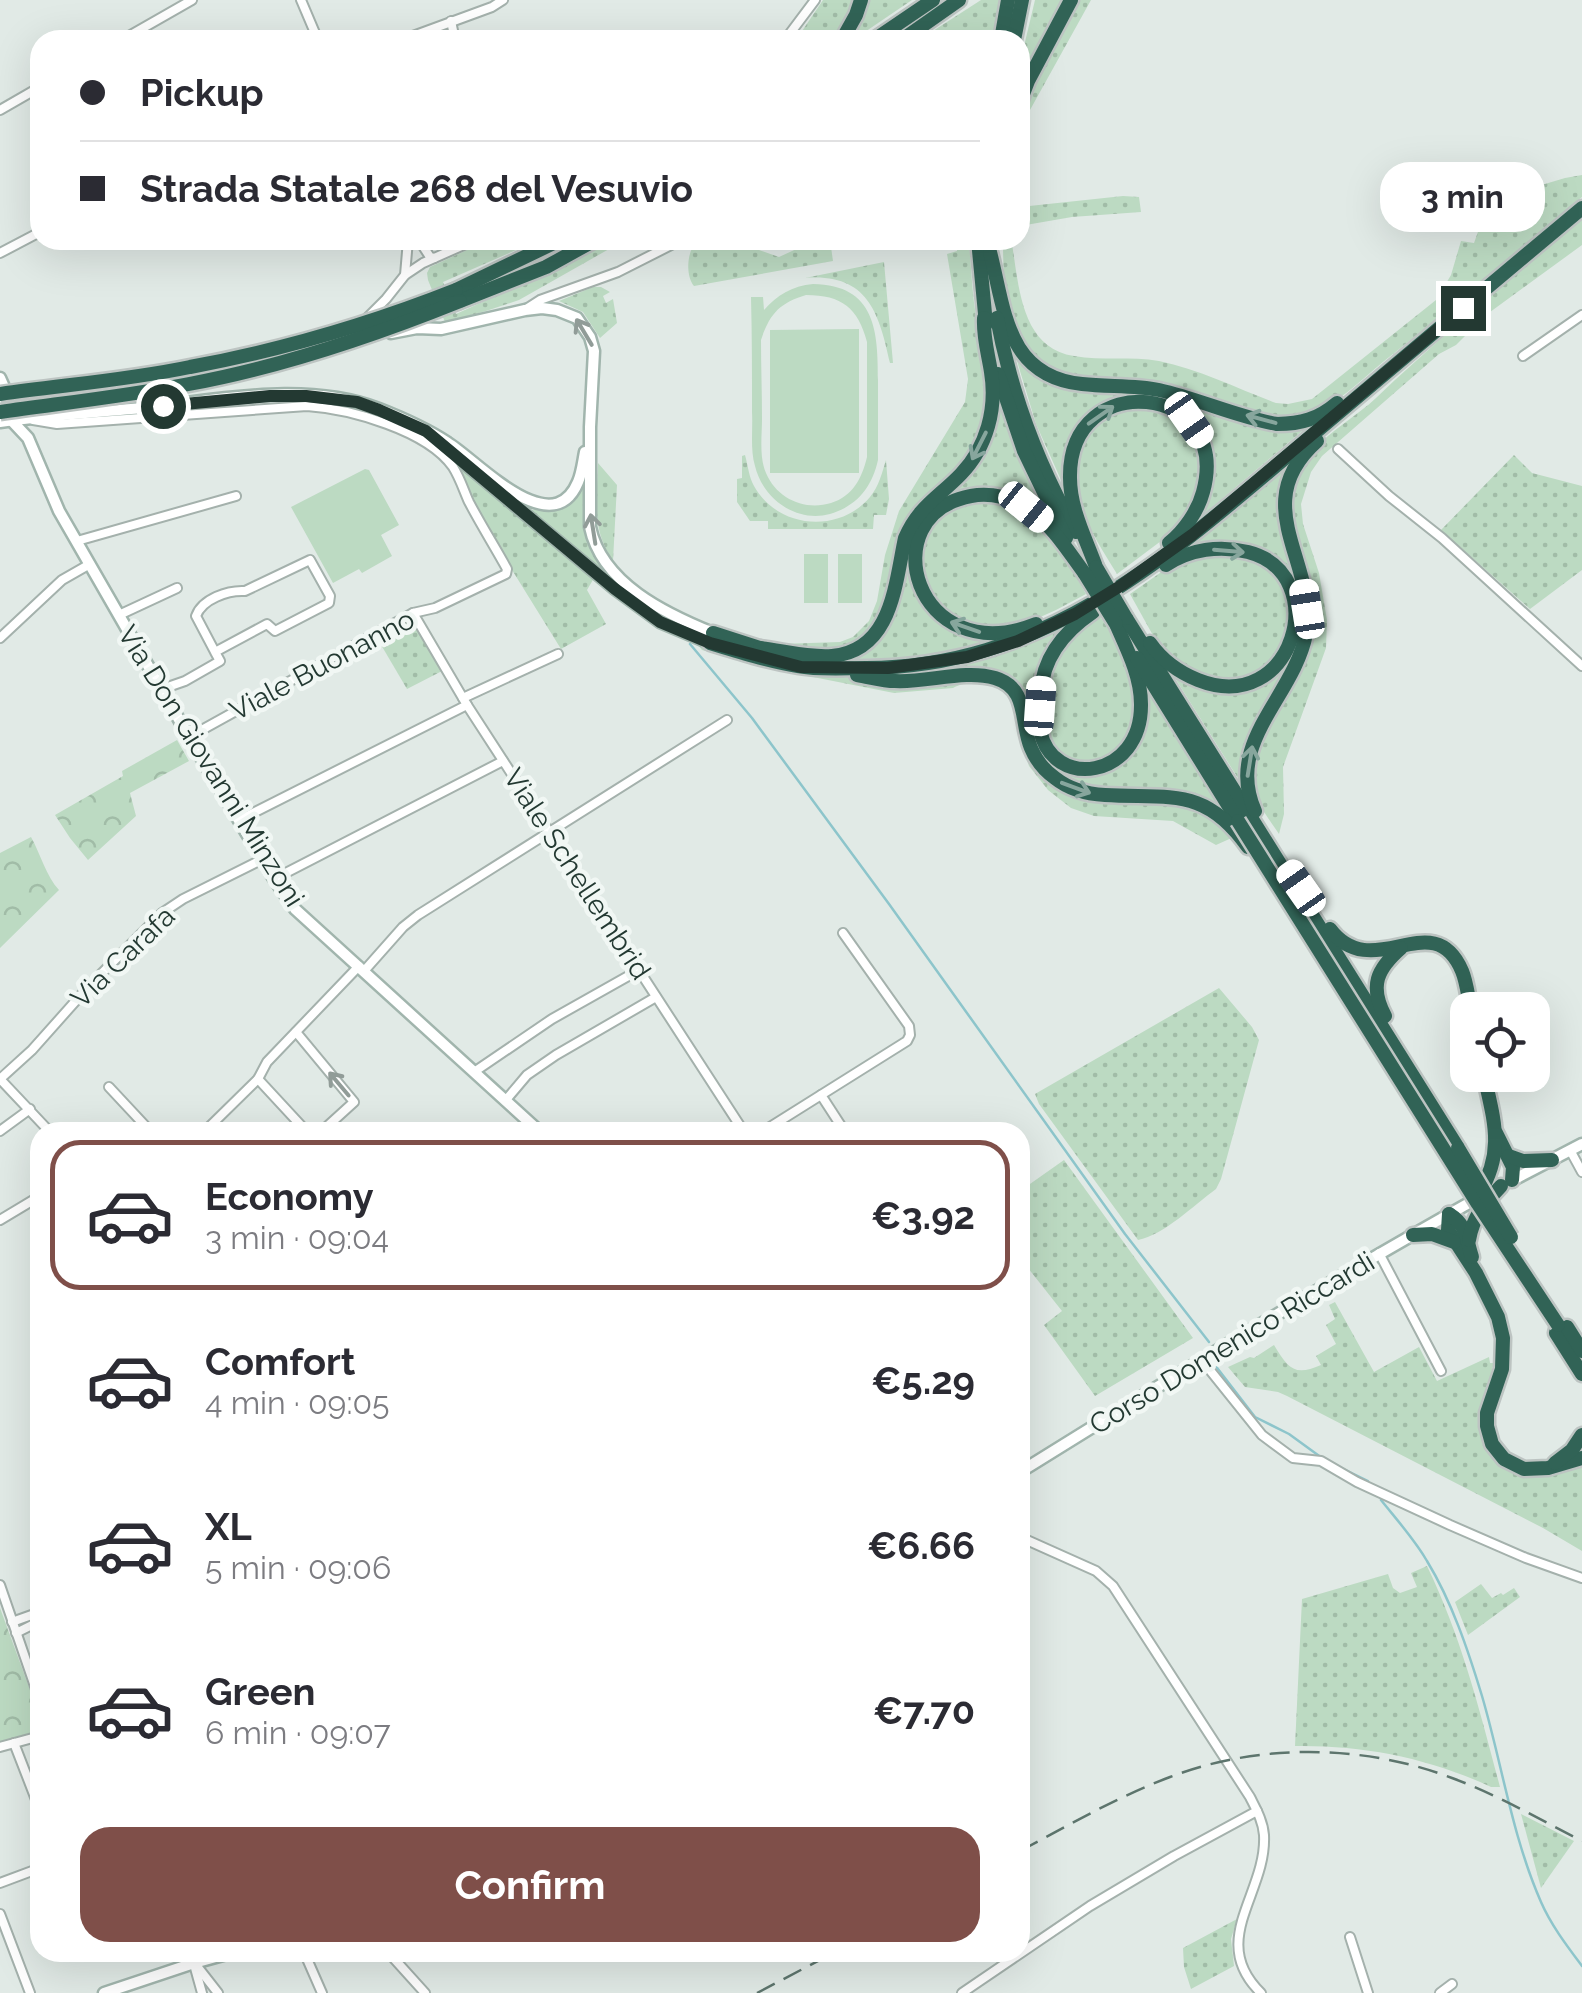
<!DOCTYPE html>
<meta charset="utf-8">
<style>
body{margin:0;font-family:Raleway,sans-serif;background:#f7f7f7;color:#2b2b33;height:100vh;display:flex;flex-direction:column;font-size:38px;white-space:nowrap}
*{box-sizing:border-box;margin:0}
p{font-size:32px;color:#7c7c81}
.icon{flex:none;width:55px;height:55px;fill:none;stroke:currentColor;stroke-width:2;stroke-linecap:round;stroke-linejoin:round}
.map{position:relative;flex:1;overflow:hidden}
.drawer{position:absolute;left:30px;top:1122px;width:1000px;height:840px;display:flex;flex-direction:column;background:#fff;border-radius:30px;box-shadow:0 10px 40px #0002}
.drawer>*{flex:none}
.top-card{position:absolute;left:30px;top:30px;width:1000px;height:220px;border-radius:30px;box-shadow:0 10px 40px #0002;display:grid;align-content:center;height:220px;padding:0 50px;background:#fff}
.fabs{position:absolute;left:1450px;top:992px;display:grid;gap:20px}
.fabs a{display:grid;place-items:center;width:100px;height:100px;border-radius:20px;background:#fff;box-shadow:0 10px 40px #0002;font-size:50px}
.end{position:absolute;width:45px;height:45px;margin:-22px;border:12px solid #233932;background:#fff;box-shadow:0 0 0 5px #fff}
.from{border-radius:50%}
.bubble{position:absolute;height:70px;border-radius:30px;background:#fff;box-shadow:0 10px 40px #0002;font-size:32px;font-weight:700;line-height:70px;text-align:center}
.car{position:absolute;width:30px;height:60px;margin:-30px -15px;border-radius:12px;box-shadow:0 0 8px 2px #0007;background:linear-gradient(#fff 24%,#345 0 40%,#fff 0 76%,#345 0 86%,#fff 0)}
.top-card b{display:flex;align-items:center;gap:35px;height:95px;font-size:38px}
.top-card b+b{border-top:2px solid #e1e1e2}
.top-card i{width:25px;height:25px;background:#2b2b33}
ul{padding:18px 0 0;list-style:none}
li{display:flex;align-items:center;gap:30px;height:150px;margin:0 20px 15px;padding:0 30px;border:5px solid transparent;border-radius:30px}
li div{flex:1}
li b{display:block;font-size:38px}
li em{font-style:normal;font-weight:700}
li.selected{border-color:#7f4f49}
li>.icon{width:90px;height:90px;stroke-width:1.5}
.action{display:flex;gap:20px;margin-top:auto;padding:20px 50px}
.action a{flex:1;height:115px;border-radius:30px;background:#7f4f49;color:#fff;font-size:40px;font-weight:700;line-height:115px;text-align:center}
.map>svg:first-child{display:block}
</style>
<div class="map">
<svg width="1582" height="1993" viewBox="0 0 1582 1993">
<defs>
<pattern id="grass-dots" width="8" height="8" patternUnits="userSpaceOnUse" patternTransform="scale(2.5)"><rect width="8" height="8" fill="#bcdac2"/><path d="M2 2h.1M6 6h.1" fill="none" stroke="#a1bca7" stroke-width="1.8" stroke-linecap="round"/></pattern>
<pattern id="forest-crowns" width="20" height="18" patternUnits="userSpaceOnUse" patternTransform="scale(2.5)"><rect width="20" height="18" fill="#bcdac2"/><path d="M2 6a3 3 0 1 1 6 0M12 15a3 3 0 1 1 6 0" fill="none" stroke="#a1bca7"/></pattern>
</defs>
<rect width="100%" height="100%" fill="#e1eae6"/>
<g fill="url(#grass-dots)">
<path d="M823,0H856L837,40H796Z"/>
<path d="M864,0H912L853,40H847Z"/>
<path d="M981,0H999L993,40H919Z"/>
<path d="M1035,0H1066L1020,88V63Z"/>
<path d="M1078,0H1091L1025,119L1020,142V115L1027,97Z"/>
<path d="M1582,175V197C1516,253 1451,308 1383,362C1361,380 1337,405 1309,415C1277,426 1197,392 1162,383C1148,380 1132,380 1117,379C1089,377 1060,380 1038,360C1005,330 1003,282 1003,240H1009V244H1012C1019,286 1021,348 1074,356C1102,361 1131,356 1159,361C1199,369 1238,389 1276,403L1288,404L1312,399L1436,300L1451,275L1461,241L1474,243L1479,229L1468,225V207L1565,178Z"/>
<path d="M1123,196L1139,197L1141,212L1072,217L1020,226V207Z"/>
<path d="M1582,218V245L1486,315L1456,345L1439,354L1322,456L1311,472L1301,504L1303,524L1319,573L1327,620L1326,648L1283,767L1284,814L1279,834C1272,823 1263,813 1259,801C1239,750 1293,694 1311,648C1331,595 1283,545 1293,492C1295,478 1303,463 1312,452C1329,431 1357,416 1376,398C1442,335 1513,277 1582,218Z"/>
<path d="M489,240H539L443,282L456,314L518,286L608,240H625L519,300L486,311L445,322L428,280L427,273L430,267Z"/>
<path d="M697,240H730L779,257L816,240H830L833,261L694,286C685,275 687,251 697,240Z"/>
<path d="M957,240H969C971,266 972,291 976,317C982,351 991,380 984,415C980,440 965,463 946,480C932,492 917,502 908,518C890,551 895,607 869,634C845,658 811,649 782,645L779,644L840,642L853,637L869,621L877,601L885,555L899,511L965,402L968,379L947,254L957,251Z"/>
<path d="M884,262L893,363H890C879,313 868,273 805,278Z"/>
<path d="M593,287H601L610,292L603,296L606,303L613,299L617,323L600,338L583,312L559,301Z"/>
<path d="M1014,351L1028,366L1295,429L1307,427L1197,520C1216,495 1225,454 1201,428C1196,422 1189,418 1183,413C1177,408 1172,403 1164,400C1146,393 1114,396 1097,407C1085,414 1074,430 1070,443C1065,458 1065,473 1065,489L1036,424Z"/>
<path d="M999,398L1019,454L1045,512C961,439 860,552 937,620C955,636 978,641 1002,639C950,654 901,660 847,659C897,638 896,608 905,560C908,547 910,534 917,523C927,507 942,499 956,486C982,463 996,433 999,398Z"/>
<path d="M1133,406L1169,413L1190,431L1201,456L1199,492L1177,529L1117,574C1089,528 1049,472 1097,423C1105,414 1122,411 1133,406Z"/>
<path d="M745,455C748,466 749,477 754,486C778,529 839,534 870,497C879,486 882,473 886,460L889,499L886,515H874L873,529H768V521H750L737,502V479L742,478V456Z"/>
<path d="M1514,455L1532,473L1582,486V570L1530,609L1441,530Z"/>
<path d="M454,462L594,578L587,590L606,624L561,649L489,533Z"/>
<path d="M598,463L617,485L613,561C591,529 597,500 598,463Z"/>
<path d="M1290,463C1271,514 1291,543 1301,592C1303,602 1306,612 1305,622C1304,641 1294,657 1286,673C1267,709 1246,739 1244,781L1241,783L1168,667C1237,731 1342,653 1289,577C1279,562 1265,550 1247,545C1229,540 1210,544 1194,545Z"/>
<path d="M585,479C585,528 582,545 618,582L527,509C555,513 573,509 585,479Z"/>
<path d="M968,501C981,501 997,499 1008,503C1047,517 1067,561 1086,594L1056,610L1027,623L1012,627L967,625L931,598L921,563L927,537L943,514Z"/>
<path d="M1206,554H1234L1264,564L1285,587L1291,622L1277,656L1256,674L1239,680L1211,679L1186,668L1155,639L1130,594L1170,566Z"/>
<path d="M1098,613C1110,632 1124,652 1131,674C1137,694 1139,731 1123,748C1098,774 1052,762 1046,725C1045,718 1046,709 1047,702C1051,652 1063,645 1098,613Z"/>
<path d="M407,621L413,624L442,671L407,689L377,638Z"/>
<path d="M1065,627L1036,693L1055,759L1116,767C1147,747 1150,715 1145,681L1222,806C1210,799 1199,793 1186,791C1147,786 1099,801 1065,777C1050,767 1038,752 1034,734C1026,705 1028,677 990,670C971,666 948,671 928,673L1017,649Z"/>
<path d="M697,644L804,673L862,679L981,677L1002,688C988,682 966,680 953,688L894,693L762,667L702,650Z"/>
<path d="M1016,710L1055,785L1176,801L1204,809L1236,836L1216,845L1173,821L1094,816L1071,808L1048,790L1029,766L1018,734Z"/>
<path d="M1219,988L1252,1027L1259,1040L1221,1179L1216,1189C1194,1205 1164,1235 1138,1240L1039,1104L1035,1094Z"/>
<path d="M1064,1160L1193,1338L1095,1396L1044,1325L1062,1311L1020,1258V1191Z"/>
<path d="M1335,1302L1374,1372L1419,1347L1437,1381L1489,1357L1490,1363H1494L1485,1394L1488,1396L1494,1457C1530,1490 1541,1476 1582,1464V1551L1543,1528L1287,1396L1278,1392L1245,1387L1228,1367L1250,1357L1254,1358L1274,1345C1288,1368 1294,1377 1321,1365L1316,1356L1336,1344L1326,1325L1335,1319L1329,1305Z"/>
<path d="M1427,1566C1461,1636 1480,1711 1500,1787H1491C1429,1758 1363,1745 1295,1746L1302,1599L1388,1574L1393,1588L1400,1593L1417,1587L1411,1573Z"/>
<path d="M1481,1584L1492,1598L1501,1593L1503,1595L1514,1588L1520,1597L1468,1635L1455,1602Z"/>
<path d="M1521,1814L1574,1841L1541,1888Z"/>
<path d="M1237,1919L1231,1939L1234,1966L1191,1989L1184,1967L1183,1948Z"/>
</g>
<g fill="url(#forest-crowns)">
<path d="M177,740L189,761L130,793L136,816L88,860L70,838L55,815L123,776L122,771Z"/>
<path d="M31,837C41,855 46,876 59,890L0,948V853Z"/>
<path d="M0,1608L40,1717V1733L0,1743Z"/>
</g>
<g fill="#bcdac2" fill-rule="evenodd">
<path d="M813,284C880,285 878,338 878,389C878,412 878,436 878,460C872,487 857,506 830,514C796,523 763,499 755,466C750,449 753,430 752,412C752,374 752,335 751,297H763L764,310C777,295 792,286 813,284ZM806,295C842,295 858,308 867,342V457C862,478 853,496 831,503C805,511 777,499 766,473C759,457 762,436 762,419C762,393 761,366 761,340C770,313 780,303 806,295Z"/>
<path d="M859,329V473H770V330Z"/>
<path d="M365,469L369,470L399,525L381,535L392,556L362,573L359,569L333,583L291,507Z"/>
<rect x="804" y="554" width="24" height="49"/>
<rect x="838" y="554" width="24" height="49"/>
</g>
<g fill="none" stroke-linecap="round" stroke-linejoin="round">
<g stroke="#8dc5cb" stroke-width="2.5">
<path d="M690,644L752,718L889,904L1125,1234L1209,1342"/>
<path d="M1211,1360L1255,1417L1289,1434L1322,1458"/>
<path d="M1329,1462L1368,1481"/>
<path d="M1381,1500C1397,1520 1415,1540 1427,1561C1452,1602 1468,1650 1482,1696C1502,1764 1512,1836 1541,1902C1551,1925 1567,1946 1582,1966"/>
</g>
<defs>
<g id="street">
<path d="M301,0L318,40"/>
<path d="M451,21L455,40"/>
<path d="M122,40L192,0"/>
<path d="M402,40L492,7L503,0"/>
<path d="M785,40L815,0"/>
<path d="M0,110L40,87"/>
<path d="M419,240L430,257L434,258"/>
<path d="M0,253L40,232"/>
<path d="M405,275L423,263L475,240"/>
<path d="M526,309L540,300L618,272L681,240"/>
<path d="M365,320L386,299L405,275L408,240"/>
<path d="M1523,356L1582,315"/>
<path d="M33,420L57,424L307,406C350,409 427,430 453,467C460,478 464,491 469,502C481,525 495,547 507,569L506,574L435,608L413,613L189,737"/>
<path d="M1338,449L1389,496L1442,538L1582,666"/>
<path d="M77,541L236,496"/>
<path d="M413,613L467,705L744,1132"/>
<path d="M119,615L177,588"/>
<path d="M0,638L62,580L90,564"/>
<path d="M162,689L185,681L220,661L215,652L267,624L275,631L329,603L330,596L310,560L245,591C228,590 202,599 196,616L215,652"/>
<path d="M463,698L558,654"/>
<path d="M239,820L467,705"/>
<path d="M274,879L503,761"/>
<path d="M364,971L403,927L418,915L727,720"/>
<path d="M296,1032L354,1102L321,1132"/>
<path d="M474,1072L552,1019L639,970"/>
<path d="M0,1079L32,1050L89,986L162,913L183,899L263,859"/>
<path d="M0,1079L50,1132"/>
<path d="M258,1079L307,1132"/>
<path d="M109,1087L151,1132"/>
<path d="M821,1095L845,1132"/>
<path d="M505,1101L527,1075L556,1055L656,997"/>
<path d="M0,1131L30,1109"/>
<path d="M204,1132L258,1079L267,1062L359,966"/>
<path d="M762,1132L907,1041L910,1035L909,1026L843,933"/>
<path d="M1570,1150L1582,1172"/>
<path d="M0,1220L35,1199L40,1210"/>
<path d="M1379,1253L1441,1371"/>
<path d="M1201,1359L1262,1435L1293,1458L1321,1461L1357,1482L1450,1525L1526,1558L1582,1578"/>
<path d="M1020,1537L1096,1571L1113,1586L1250,1797C1256,1809 1263,1821 1264,1835C1267,1894 1207,1940 1261,1993"/>
<path d="M0,1585L40,1701"/>
<path d="M12,1622L40,1612"/>
<path d="M16,1633L40,1621"/>
<path d="M14,1743L40,1810"/>
<path d="M0,1747L40,1736"/>
<path d="M0,1883L40,1868"/>
<path d="M0,1914L30,1993"/>
<path d="M1350,1937L1368,1993"/>
<path d="M186,1952L218,1993"/>
<path d="M304,1952L322,1993"/>
<path d="M388,1952L425,1993"/>
<path d="M195,1968L202,1993"/>
<path d="M962,1993L1090,1906L1174,1856L1257,1811"/>
<path d="M1440,1993L1452,1984"/>
</g>
<g id="secondary">
<path d="M391,333L417,328L441,329L525,310L542,308L557,310L577,318L590,337L594,351L590,427V527C602,584 666,614 713,633"/>
<path d="M0,378L8,396L14,404"/>
<path d="M78,395L135,386"/>
<path d="M12,421L28,438L59,511L189,737L274,879L295,909L540,1132"/>
<path d="M0,422C50,415 101,412 152,407C225,399 308,382 379,409C402,418 427,429 448,443C477,461 552,544 578,482C582,473 583,462 585,452"/>
<path d="M457,457L615,589L660,622L710,643"/>
<path d="M1511,1181L1582,1144"/>
<path d="M1020,1472C1171,1378 1322,1285 1478,1198"/>
<path d="M104,1993L194,1963L234,1952"/>
</g>
<g id="highway">
<path d="M842,40L856,15L861,0"/>
<path d="M874,40L933,0"/>
<path d="M902,40L959,0"/>
<path d="M1001,40L1008,0"/>
<path d="M1014,40L1022,0"/>
<path d="M1020,102L1028,81L1071,0"/>
<path d="M978,240L986,324"/>
<path d="M990,252C1005,310 1006,376 1082,384C1108,387 1134,385 1159,390C1199,399 1237,417 1277,424C1301,424 1318,419 1337,403"/>
<path d="M456,290L560,240"/>
<path d="M460,301L546,267L595,240"/>
<path d="M997,318C1011,393 1038,465 1076,532"/>
<path d="M998,374L1024,451L1066,538"/>
<path d="M1096,567C1086,539 1070,509 1070,478C1068,366 1233,383 1203,492C1198,511 1184,531 1169,543"/>
<path d="M1093,612C1065,631 1043,657 1041,692C1040,704 1038,718 1040,730C1052,791 1142,779 1141,704C1141,676 1127,649 1116,624"/>
<path d="M1126,618L1458,1148"/>
<path d="M1036,624C915,672 870,515 971,496C991,492 1013,498 1029,509C1053,526 1068,551 1085,574"/>
<path d="M713,633L766,650"/>
<path d="M710,643C739,652 768,661 798,666C819,670 844,668 866,668C1052,667 1177,549 1310,437C1401,360 1491,284 1582,208"/>
<path d="M1150,643C1162,660 1178,672 1198,680C1294,718 1334,574 1248,552C1220,545 1190,549 1166,565"/>
<path d="M760,648C784,651 809,658 832,656C892,651 895,584 905,538C919,506 939,497 961,474C987,447 997,408 991,372C988,353 983,337 984,318"/>
<path d="M1137,658L1238,821"/>
<path d="M857,675C870,677 882,681 895,681C926,683 965,669 995,678C1029,688 1020,722 1031,748C1036,760 1045,771 1055,778C1070,790 1087,794 1105,795C1170,799 1205,786 1248,847"/>
<path d="M1255,811C1224,742 1294,697 1306,634C1319,563 1245,505 1317,441"/>
<path d="M1330,929C1373,986 1433,903 1462,971C1467,983 1468,997 1471,1010"/>
<path d="M1385,1016C1369,986 1377,969 1401,948"/>
<path d="M1496,1133L1513,1167L1512,1180"/>
<path d="M1509,1156L1523,1161L1552,1160"/>
<path d="M1479,1194C1505,1151 1494,1121 1484,1075"/>
<path d="M1449,1214L1448,1230L1476,1273L1498,1317L1503,1338L1502,1369L1487,1413V1426L1492,1444L1504,1459L1524,1469L1548,1468L1582,1458"/>
<path d="M1449,1214C1467,1225 1466,1239 1472,1257"/>
<path d="M1413,1235L1432,1234L1454,1242"/>
<path d="M1469,1240C1473,1216 1485,1203 1501,1186"/>
<path d="M1558,1325L1556,1333L1582,1374"/>
<path d="M1567,1327L1582,1351"/>
<path d="M1555,1463L1572,1450L1582,1435"/>
</g>
</defs>
<use href="#street" stroke="#a4b1ac" stroke-width="12"/>
<use href="#secondary" stroke="#a1b5ad" stroke-width="15"/>
<use href="#highway" stroke="#bdc4c2" stroke-width="19"/>
<use href="#street" stroke="#fff" stroke-width="8"/>
<use href="#secondary" stroke="#fff" stroke-width="10"/>
<use href="#highway" stroke="#316356" stroke-width="14"/>
<g stroke="#5d756d" stroke-width="2.5" stroke-dasharray="20 10" stroke-linecap="butt">
<path d="M1020,1851C1069,1825 1117,1797 1170,1777C1259,1743 1363,1744 1452,1778C1498,1795 1539,1819 1582,1841"/>
<path d="M757,1993L835,1952"/>
</g>
<defs>
<g id="highway-bridge">
<path d="M0,394C63,385 128,380 190,367C282,350 370,324 456,290"/>
<path d="M0,412C63,403 127,396 189,384C282,367 373,336 460,301"/>
<path d="M1096,567L1126,618"/>
<path d="M1085,574L1116,624"/>
<path d="M1238,821L1478,1204L1558,1325"/>
<path d="M1458,1148L1511,1237"/>
</g>
</defs>
<use href="#highway-bridge" stroke="#bdc4c2" stroke-width="19" stroke-linecap="butt"/>
<use href="#highway-bridge" stroke="#316356" stroke-width="14"/>
</g>
<defs><path id="oneway-shaft" d="M-6 0H5M1.5-3L5.5 0L1.5 3" fill="none" stroke-width="1.6" stroke-linecap="round" stroke-linejoin="round" transform="scale(2.5)"/></defs>
<g stroke="#919c98">
<use href="#oneway-shaft" transform="translate(584 332) rotate(-121)"/>
<use href="#oneway-shaft" transform="translate(593 529) rotate(-99)"/>
<use href="#oneway-shaft" transform="translate(339 1084) rotate(-130)"/>
</g>
<g stroke="#87a69d">
<use href="#oneway-shaft" transform="translate(1101 415) rotate(-35)"/>
<use href="#oneway-shaft" transform="translate(1261 419) rotate(-165)"/>
<use href="#oneway-shaft" transform="translate(979 446) rotate(117)"/>
<use href="#oneway-shaft" transform="translate(1229 551) rotate(5)"/>
<use href="#oneway-shaft" transform="translate(965 627) rotate(-161)"/>
<use href="#oneway-shaft" transform="translate(1250 761) rotate(-81)"/>
<use href="#oneway-shaft" transform="translate(1076 788) rotate(20)"/>
</g>
<g fill="none" stroke-linecap="round" stroke-linejoin="round">
<path stroke="#233932" stroke-width="12" d="M163,406L270,396H306L357,402L379,410L426,431L615,589L660,622L710,643L801,667L888,668L967,657L1018,641L1075,614L1122,585L1192,535L1463,308"/>
</g>
<g text-anchor="middle" dominant-baseline="central" stroke-width="9" stroke-linejoin="round" paint-order="stroke">
<g font-size="28" fill="#233932" stroke="#f1f7f4">
<text transform="translate(322 665) rotate(-28)">Viale Buonanno</text>
<text transform="translate(211 766) rotate(58)">Via Don Giovanni Minzoni</text>
<text transform="translate(577 874) rotate(57)">Viale Schellembrid</text>
<text transform="translate(123 957) rotate(-44)">Via Carafa</text>
<text transform="translate(1232 1343) rotate(-31)">Corso Domenico Riccardi</text>
</g>
</g>
</svg>
<div class="fabs">
<a><svg class="icon" aria-label="locate" viewBox="0 0 24 24"><circle cx="12" cy="12" r="6"/><path d="M12 2v4M12 18v4M2 12h4M18 12h4"/></svg></a>
</div>
<i class="end from" style="left:163px;top:406px"></i>
<i class="end" style="left:1463px;top:308px"></i>
<div class="bubble" style="left:1380px;top:162px;width:165px">3 min</div>
<i class="car" style="left:1189px;top:420px;rotate:145deg"></i>
<i class="car" style="left:1026px;top:507px;rotate:129deg"></i>
<i class="car" style="left:1307px;top:609px;rotate:351deg"></i>
<i class="car" style="left:1040px;top:706px;rotate:4deg"></i>
<i class="car" style="left:1301px;top:888px;rotate:325deg"></i>
<div class="top-card">
<b><i class="from"></i>Pickup</b>
<b><i></i>Strada Statale 268 del Vesuvio</b>
</div>
<section class="drawer">
<ul>
<li class="selected"><svg class="icon" aria-label="car" viewBox="0 0 24 24"><path d="M5 17H2v-5l4-1 3-4h7l3 4 3 1v5h-3M9 17h6M6 11h13"/><circle cx="7" cy="17" r="2"/><circle cx="17" cy="17" r="2"/></svg><div><b>Economy</b><p>3 min · 09:04</p></div><em>€3.92</em></li>
<li><svg class="icon" aria-label="car" viewBox="0 0 24 24"><path d="M5 17H2v-5l4-1 3-4h7l3 4 3 1v5h-3M9 17h6M6 11h13"/><circle cx="7" cy="17" r="2"/><circle cx="17" cy="17" r="2"/></svg><div><b>Comfort</b><p>4 min · 09:05</p></div><em>€5.29</em></li>
<li><svg class="icon" aria-label="car" viewBox="0 0 24 24"><path d="M5 17H2v-5l4-1 3-4h7l3 4 3 1v5h-3M9 17h6M6 11h13"/><circle cx="7" cy="17" r="2"/><circle cx="17" cy="17" r="2"/></svg><div><b>XL</b><p>5 min · 09:06</p></div><em>€6.66</em></li>
<li><svg class="icon" aria-label="car" viewBox="0 0 24 24"><path d="M5 17H2v-5l4-1 3-4h7l3 4 3 1v5h-3M9 17h6M6 11h13"/><circle cx="7" cy="17" r="2"/><circle cx="17" cy="17" r="2"/></svg><div><b>Green</b><p>6 min · 09:07</p></div><em>€7.70</em></li>
</ul>
<div class="action"><a>Confirm</a></div>
</section>
</div>
